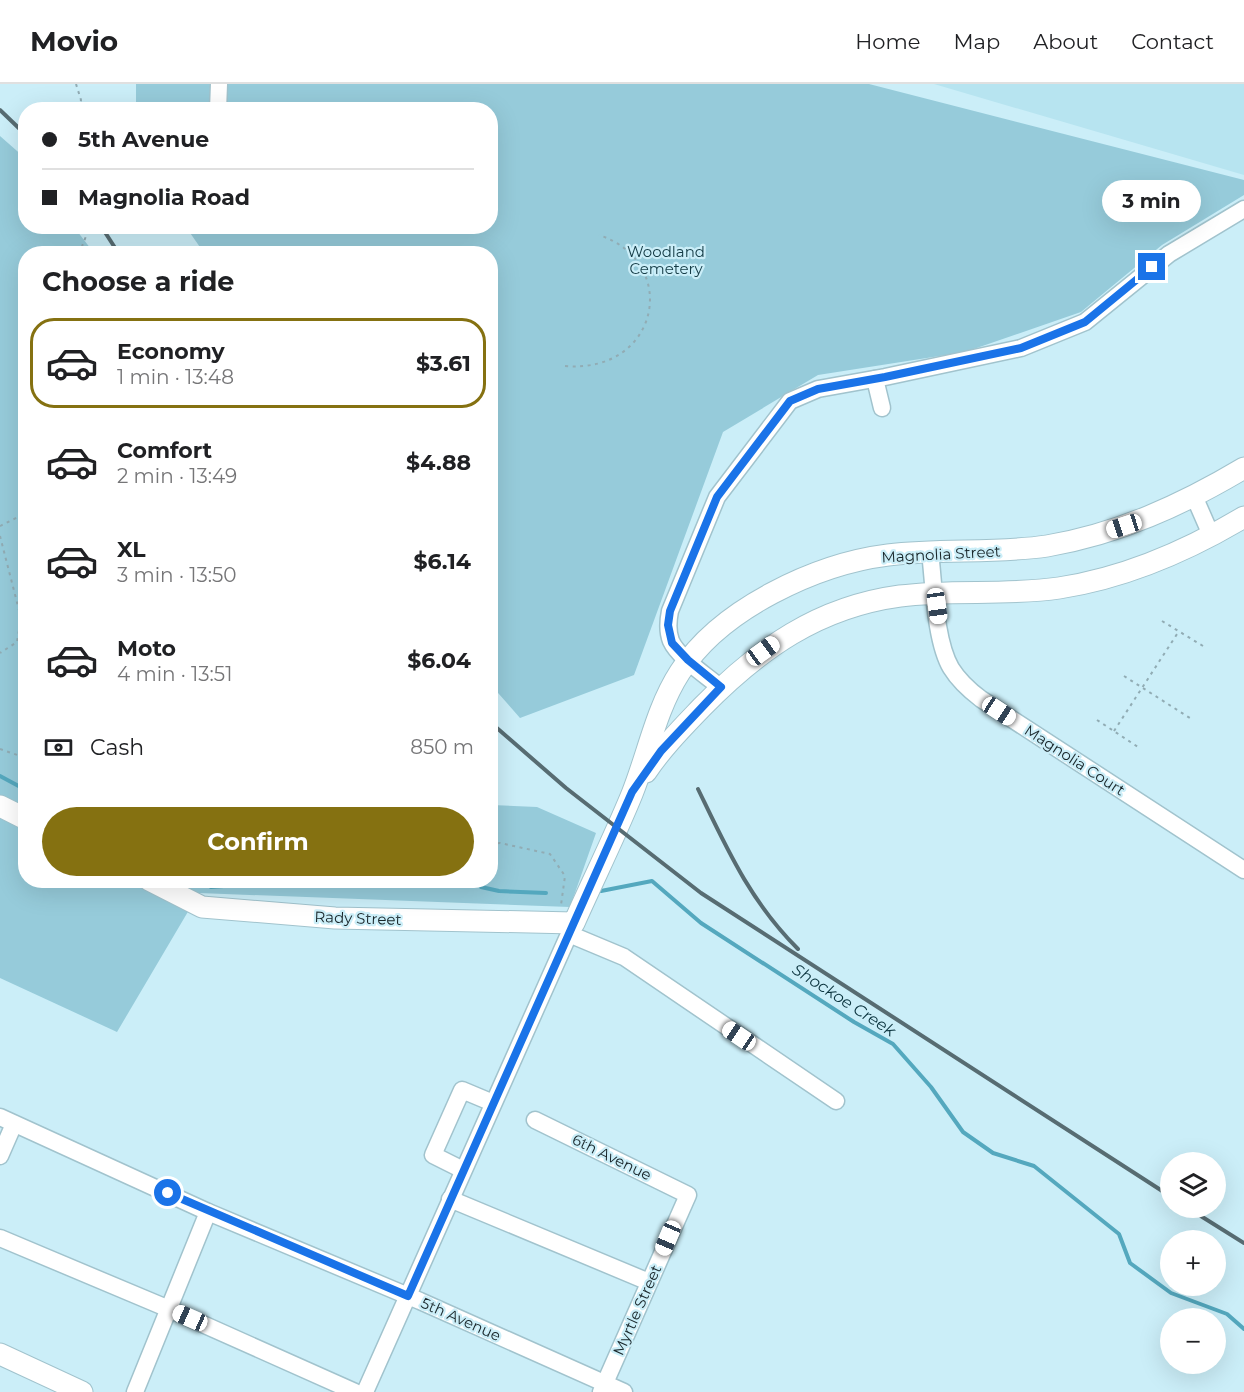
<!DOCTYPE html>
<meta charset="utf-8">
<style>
body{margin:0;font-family:Montserrat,sans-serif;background:#f2f2f2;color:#202124;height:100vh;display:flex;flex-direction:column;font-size:22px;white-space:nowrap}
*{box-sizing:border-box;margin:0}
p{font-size:20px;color:#757577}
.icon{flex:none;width:33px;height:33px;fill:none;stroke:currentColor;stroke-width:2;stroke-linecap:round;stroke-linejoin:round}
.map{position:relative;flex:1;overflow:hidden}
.details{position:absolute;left:18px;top:162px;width:480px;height:642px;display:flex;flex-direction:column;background:#fff;border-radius:24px;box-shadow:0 6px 24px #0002}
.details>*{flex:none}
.banner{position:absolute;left:18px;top:18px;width:480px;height:132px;border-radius:24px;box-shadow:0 6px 24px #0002;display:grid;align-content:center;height:132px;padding:0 24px;background:#fff}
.buttons{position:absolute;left:1160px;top:1068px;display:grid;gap:12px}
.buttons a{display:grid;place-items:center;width:66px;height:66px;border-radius:50%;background:#fff;box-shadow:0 6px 24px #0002;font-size:30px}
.end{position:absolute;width:27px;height:27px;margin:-14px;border:8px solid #1a73e8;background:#fff;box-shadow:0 0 0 3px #fff}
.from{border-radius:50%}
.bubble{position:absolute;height:42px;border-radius:21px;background:#fff;box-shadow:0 6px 24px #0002;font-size:20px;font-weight:700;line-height:42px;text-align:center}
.car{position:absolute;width:18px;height:36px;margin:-18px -9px;border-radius:8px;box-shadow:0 0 4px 2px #0007;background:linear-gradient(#fff 24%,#345 0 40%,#fff 0 76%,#345 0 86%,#fff 0)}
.banner b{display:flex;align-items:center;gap:21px;height:57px;font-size:22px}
.banner b+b{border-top:2px solid #e0e0e0}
.banner i{width:15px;height:15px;background:#202124}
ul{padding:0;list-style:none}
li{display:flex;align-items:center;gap:18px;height:90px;margin:0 12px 9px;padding:0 12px;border:3px solid transparent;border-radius:24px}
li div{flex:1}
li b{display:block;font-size:22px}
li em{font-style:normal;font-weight:700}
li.current{border-color:#857111}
li>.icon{width:54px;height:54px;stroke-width:1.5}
h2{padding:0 24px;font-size:27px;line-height:72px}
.pay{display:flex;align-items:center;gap:15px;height:66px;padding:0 24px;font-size:22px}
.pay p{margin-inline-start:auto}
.action{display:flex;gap:12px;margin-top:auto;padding:12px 24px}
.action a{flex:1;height:69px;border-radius:36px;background:#857111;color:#fff;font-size:24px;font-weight:700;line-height:69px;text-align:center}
header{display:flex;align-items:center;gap:36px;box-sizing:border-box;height:84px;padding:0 30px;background:#fff;border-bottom:2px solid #e0e0e0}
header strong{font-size:28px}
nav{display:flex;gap:33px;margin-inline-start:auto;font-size:21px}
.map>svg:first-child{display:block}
</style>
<header>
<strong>Movio</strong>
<nav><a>Home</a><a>Map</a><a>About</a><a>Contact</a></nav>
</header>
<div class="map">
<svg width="1244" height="1308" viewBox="0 0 1244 1308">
<rect width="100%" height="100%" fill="#cbeef8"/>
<path fill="#b7e4f0" d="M934,0H1244V91Z"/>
<g fill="#96cbda">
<path d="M136,0H869L1244,96V111L1162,161L1081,228L965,268L818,291L723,348L634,591L520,634L491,601L490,170L204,169L186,143L490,142V26H136Z"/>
<path d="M0,52L25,74L26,142L74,143L94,169L26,170V796H490L491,721L537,723L596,749L570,823L199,809L117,948L0,894Z"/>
</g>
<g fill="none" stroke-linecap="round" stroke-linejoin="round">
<g stroke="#54a8be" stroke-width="4">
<path d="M0,692L26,706"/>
<path d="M200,796L211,803L298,796"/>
<path d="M300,796L340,801L362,796"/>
<path d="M476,796L481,803L499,807L546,809"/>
<path d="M601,807L652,797L701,839L854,938L893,960L931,1003L963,1048L993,1069L1034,1082L1119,1150L1130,1179L1171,1209L1227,1230L1244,1245"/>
</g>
<defs>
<g id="minor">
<path d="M218,26L219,0"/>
<path d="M875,295L882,324"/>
<path d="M1194,412L1211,451"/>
<path d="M930,468C934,501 935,557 951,584C959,597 969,606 981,615L1244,786"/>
<path d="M721,604C707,592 678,573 671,557C667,547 668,537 670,527L717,413L790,317L818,305L885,293L1021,264L1085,238L1169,170L1244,125"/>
<path d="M569,850L624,873L836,1017"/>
<path d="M0,1033L208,1128L420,1217L624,1308"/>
<path d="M535,1036L688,1111L601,1308"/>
<path d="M0,1072L14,1040"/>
<path d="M463,1086L433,1071L462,1006L493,1019"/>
<path d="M450,1115L649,1198"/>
<path d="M0,1154L169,1225L355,1308"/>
<path d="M135,1308L208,1128"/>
<path d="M365,1308L574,839"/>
</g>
<g id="major">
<path d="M646,688C662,664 682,644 702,623C759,565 818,523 900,512C953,505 1006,512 1059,504C1125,494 1187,467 1244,433"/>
<path d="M0,722L26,735"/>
<path d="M149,796L202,823L335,834L574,839C593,796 614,754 632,710C648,670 656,625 680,588C720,525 816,480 888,471C941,464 994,470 1047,462C1118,450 1182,421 1244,384"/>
<path d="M0,1270L82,1308"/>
</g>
</defs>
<use href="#minor" stroke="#a1c3cd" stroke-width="19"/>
<use href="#major" stroke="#a1c3cd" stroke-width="23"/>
<g stroke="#91acb4" stroke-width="2" stroke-dasharray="3 4.5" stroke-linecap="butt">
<path d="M76,0L81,16L79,26"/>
<path d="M79,170L90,142"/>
<path d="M565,282C660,290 681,178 599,151"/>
<path d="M0,442L26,429"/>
<path d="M0,452L21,534L17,558L0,569"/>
<path d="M1162,537L1203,562"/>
<path d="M1124,592L1193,636"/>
<path d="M1097,636L1138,663"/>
<path d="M1114,647L1179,547"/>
<path d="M0,665L26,674"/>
<path d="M490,760L500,759L550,770L565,792L561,821"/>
</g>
<use href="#minor" stroke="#fff" stroke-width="16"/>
<use href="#major" stroke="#fff" stroke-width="21"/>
<g stroke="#576c72" stroke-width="4">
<path d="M0,26L26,51"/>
<path d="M101,142L119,170"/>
<path d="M490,638L566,704L701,809L1170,1112"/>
<path d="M698,705C727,765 750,817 798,865"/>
<path d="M1188,1124L1244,1159"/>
</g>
</g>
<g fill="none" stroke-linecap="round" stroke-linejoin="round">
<path stroke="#1a73e8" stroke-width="8" d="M168,1109L408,1212L632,708L661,667L721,603L688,576L672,559L668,541L670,527L717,413L790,317L818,305L885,293L1021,264L1085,238L1152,183"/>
</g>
<g text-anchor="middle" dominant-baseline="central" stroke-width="4.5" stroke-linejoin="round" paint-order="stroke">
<g font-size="15" fill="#143b45" stroke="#cbeef8">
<text x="666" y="167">Woodland<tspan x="666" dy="17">Cemetery</tspan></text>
</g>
<g font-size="15" fill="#172428" stroke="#cbeef8">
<text transform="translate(941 470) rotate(-3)">Magnolia Street</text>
<text transform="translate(1075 676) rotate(33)">Magnolia Court</text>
<text transform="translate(358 834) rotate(2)">Rady Street</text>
<text transform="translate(612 1073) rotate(26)">6th Avenue</text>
<text transform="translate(637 1226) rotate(-66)">Myrtle Street</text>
<text transform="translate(461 1235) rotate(24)">5th Avenue</text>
</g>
<g font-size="16" font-style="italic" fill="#09323c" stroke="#cbeef8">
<text transform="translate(844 916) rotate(33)">Shockoe Creek</text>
</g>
</g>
</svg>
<div class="buttons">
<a><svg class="icon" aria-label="layers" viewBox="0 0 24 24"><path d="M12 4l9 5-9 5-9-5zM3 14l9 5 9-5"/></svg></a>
<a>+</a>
<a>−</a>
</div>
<i class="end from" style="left:168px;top:1109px"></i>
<i class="end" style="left:1152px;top:183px"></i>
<div class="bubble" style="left:1102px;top:96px;width:99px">3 min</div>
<i class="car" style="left:1124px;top:442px;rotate:252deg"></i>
<i class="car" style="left:937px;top:522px;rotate:172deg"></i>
<i class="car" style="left:763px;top:567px;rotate:54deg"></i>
<i class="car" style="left:999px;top:627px;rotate:123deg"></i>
<i class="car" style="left:739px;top:952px;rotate:304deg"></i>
<i class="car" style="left:668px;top:1154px;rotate:203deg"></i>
<i class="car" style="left:190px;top:1234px;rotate:294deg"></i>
<div class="banner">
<b><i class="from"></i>5th Avenue</b>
<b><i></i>Magnolia Road</b>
</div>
<section class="details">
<h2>Choose a ride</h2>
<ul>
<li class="current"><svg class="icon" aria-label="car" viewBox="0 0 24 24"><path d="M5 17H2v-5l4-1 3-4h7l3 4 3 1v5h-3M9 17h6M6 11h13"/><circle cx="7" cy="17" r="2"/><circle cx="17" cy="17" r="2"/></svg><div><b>Economy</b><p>1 min · 13:48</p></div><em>$3.61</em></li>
<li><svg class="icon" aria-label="car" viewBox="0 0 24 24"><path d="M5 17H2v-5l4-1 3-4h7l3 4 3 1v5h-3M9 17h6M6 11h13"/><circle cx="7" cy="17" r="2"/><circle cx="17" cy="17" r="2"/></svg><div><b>Comfort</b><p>2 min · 13:49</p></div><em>$4.88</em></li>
<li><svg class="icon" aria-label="car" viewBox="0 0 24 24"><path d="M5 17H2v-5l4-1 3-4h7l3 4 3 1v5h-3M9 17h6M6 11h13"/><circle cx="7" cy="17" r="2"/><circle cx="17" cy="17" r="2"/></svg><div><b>XL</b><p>3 min · 13:50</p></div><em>$6.14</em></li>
<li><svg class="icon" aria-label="car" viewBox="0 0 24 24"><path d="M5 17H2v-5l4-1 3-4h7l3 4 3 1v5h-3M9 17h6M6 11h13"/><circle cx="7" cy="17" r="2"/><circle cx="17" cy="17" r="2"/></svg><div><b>Moto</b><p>4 min · 13:51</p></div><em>$6.04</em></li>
</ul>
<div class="pay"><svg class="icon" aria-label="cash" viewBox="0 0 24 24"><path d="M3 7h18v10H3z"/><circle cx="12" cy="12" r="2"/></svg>Cash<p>850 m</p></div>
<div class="action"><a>Confirm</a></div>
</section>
</div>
